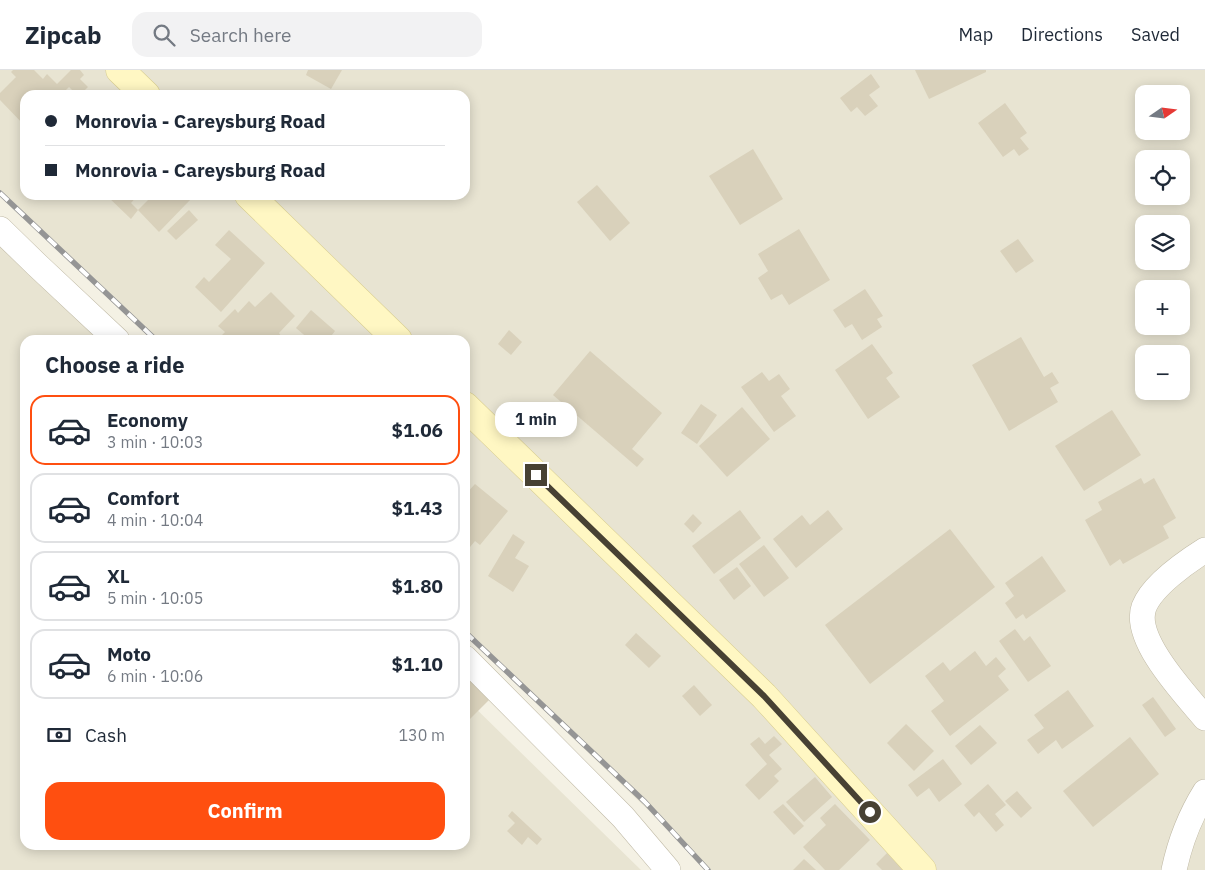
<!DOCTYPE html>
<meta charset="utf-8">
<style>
body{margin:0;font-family:"IBM Plex Sans",sans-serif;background:#f2f2f3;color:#1f2937;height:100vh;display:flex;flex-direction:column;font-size:19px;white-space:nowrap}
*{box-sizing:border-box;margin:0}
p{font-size:16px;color:#747a83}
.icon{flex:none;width:28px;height:28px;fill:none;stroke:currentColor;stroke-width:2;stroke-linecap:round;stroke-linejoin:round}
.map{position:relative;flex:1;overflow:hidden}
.sheet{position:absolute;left:20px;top:265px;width:450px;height:515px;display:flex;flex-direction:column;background:#fff;border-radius:15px;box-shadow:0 2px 12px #0003}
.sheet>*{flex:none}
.banner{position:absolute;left:20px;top:20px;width:450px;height:110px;border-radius:15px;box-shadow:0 2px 12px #0003;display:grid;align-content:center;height:110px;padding:0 25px;background:#fff}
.needle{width:32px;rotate:76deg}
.buttons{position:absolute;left:1135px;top:15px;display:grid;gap:10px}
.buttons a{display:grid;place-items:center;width:55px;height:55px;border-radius:10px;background:#fff;box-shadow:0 2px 12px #0003;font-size:25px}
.end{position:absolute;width:22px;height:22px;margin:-11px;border:6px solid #474133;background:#fff;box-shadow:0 0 0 2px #fff}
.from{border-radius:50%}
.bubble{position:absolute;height:35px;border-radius:15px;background:#fff;box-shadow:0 2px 12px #0003;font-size:16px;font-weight:700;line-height:35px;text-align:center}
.banner b{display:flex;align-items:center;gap:18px;height:48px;font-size:19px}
.banner b+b{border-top:1px solid #e0e1e3}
.banner i{width:12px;height:12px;background:#1f2937}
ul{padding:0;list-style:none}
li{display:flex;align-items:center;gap:15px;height:70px;margin:0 10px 8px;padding:0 15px;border:2px solid #e0e1e3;border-radius:15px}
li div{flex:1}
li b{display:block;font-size:19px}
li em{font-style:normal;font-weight:700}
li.active{border-color:#ff4f10}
li>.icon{width:45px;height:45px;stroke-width:1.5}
h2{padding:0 25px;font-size:22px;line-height:60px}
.pay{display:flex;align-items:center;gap:12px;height:55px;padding:0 25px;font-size:19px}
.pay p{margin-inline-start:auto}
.action{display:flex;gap:10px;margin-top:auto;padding:10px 25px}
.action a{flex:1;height:58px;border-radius:15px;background:#ff4f10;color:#fff;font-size:20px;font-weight:700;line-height:58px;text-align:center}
header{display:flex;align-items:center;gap:30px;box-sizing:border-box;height:70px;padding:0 25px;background:#fff;border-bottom:1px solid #e0e1e3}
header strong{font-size:24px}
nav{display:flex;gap:28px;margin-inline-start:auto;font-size:18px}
.search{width:350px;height:45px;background:#f2f2f3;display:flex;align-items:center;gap:12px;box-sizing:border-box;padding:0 18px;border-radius:15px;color:#747a83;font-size:19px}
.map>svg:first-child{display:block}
</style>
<header>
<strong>Zipcab</strong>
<div class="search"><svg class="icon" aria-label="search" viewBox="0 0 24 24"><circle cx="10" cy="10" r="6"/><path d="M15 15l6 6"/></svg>Search here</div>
<nav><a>Map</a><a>Directions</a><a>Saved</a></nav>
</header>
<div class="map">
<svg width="1205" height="800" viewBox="0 0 1205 800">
<rect width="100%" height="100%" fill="#f4f1e4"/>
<g fill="#e8e4d2" fill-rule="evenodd">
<path d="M0,0H1205V800H711L465,565V270H157L0,120ZM1144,24H1181V61H1144ZM25,25H465V125H25ZM1144,89H1181V126H1144ZM1144,154H1181V191H1144ZM1144,219H1181V256H1144ZM1144,284H1181V321H1144Z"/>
<path d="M0,172L100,270H25V775H465V628L641,800H0Z"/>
</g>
<g fill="#d9d1bb">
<path d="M13,0H34L43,9L47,4L57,14L71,0H80L84,5L80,9L88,17L80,25H77L69,17L61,25H25V56L0,30V23L16,7L11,2Z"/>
<path d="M308,0H342L331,19L306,5Z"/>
<path d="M915,0H986V2L929,29Z"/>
<path d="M871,4L880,17L869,25L878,36L865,46L857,37L851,42L840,28Z"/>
<path d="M1005,33L1027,63L1020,68L1029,79L1019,86L1014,79L1003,87L978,53Z"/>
<path d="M753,79L783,129L740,155L709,106Z"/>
<path d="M597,115L630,153L610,171L577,132Z"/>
<path d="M106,125H138L131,133L138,140L131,149Z"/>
<path d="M153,125H187L191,129L159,162L138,140Z"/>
<path d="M189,140L198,150L176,170L167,161Z"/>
<path d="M799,159L830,210L789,235L782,224L771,230L758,208L768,201L758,184Z"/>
<path d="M229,160L265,193L221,242L195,217L204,207L209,212L231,189L215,175Z"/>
<path d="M1018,169L1034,191L1016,203L1000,181Z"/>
<path d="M865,219L883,246L877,249L882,257L862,270L852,254L845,258L833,240Z"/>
<path d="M271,222L295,246L279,263L281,266L276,270H217L225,262L218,256L235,239L238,243L249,231L255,237Z"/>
<path d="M311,240L335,261L328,270H310L296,258Z"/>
<path d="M509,260L522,272L511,285L498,274Z"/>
<path d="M1021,267L1044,307L1052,302L1059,313L1050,318L1058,332L1009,361L972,295Z"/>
<path d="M872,274L893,303L886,308L900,327L868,349L835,300Z"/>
<path d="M590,281L662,343L632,379L644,389L637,397L553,325Z"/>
<path d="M762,302L769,311L779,304L790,319L781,326L796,346L774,362L741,317Z"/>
<path d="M701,334L717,345L697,374L681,363Z"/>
<path d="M742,337L770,369L727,407L699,376Z"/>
<path d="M1112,340L1141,385L1084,421L1055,376Z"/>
<path d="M1141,408L1144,414L1154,408L1176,448L1163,456L1169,468L1123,494L1120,489L1110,496L1085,450L1102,440L1098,432Z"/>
<path d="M475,414L508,441L480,475L475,471L465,483V425Z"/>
<path d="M740,440L761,468L714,504L692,476Z"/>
<path d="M828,440L843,459L796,498L773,469L802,445L810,455Z"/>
<path d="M693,444L702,453L693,463L684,454Z"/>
<path d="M950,459L995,517L870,614L825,555Z"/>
<path d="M513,464L525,472L515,488L529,496L513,522L488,506Z"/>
<path d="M764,475L789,508L764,527L739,494Z"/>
<path d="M1042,486L1066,521L1026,549L1023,544L1016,549L1005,533L1014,526L1005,513Z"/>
<path d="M737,497L751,516L734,530L719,510Z"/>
<path d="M1015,559L1024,571L1030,566L1051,596L1028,612L999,571Z"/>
<path d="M636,563L661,586L649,598L625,575Z"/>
<path d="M975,581L986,596L996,587L1006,599L998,606L1009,620L950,666L931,641L944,631L925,606L943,592L950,601Z"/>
<path d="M465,602L491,628L465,654Z"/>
<path d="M694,615L712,635L700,646L682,626Z"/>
<path d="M1068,620L1094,656L1062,679L1056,670L1038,684L1027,670L1044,658L1034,645Z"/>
<path d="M1153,627L1176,659L1165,667L1142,635Z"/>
<path d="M906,654L934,681L914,701L887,673Z"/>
<path d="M980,655L997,673L971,695L955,676Z"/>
<path d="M774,666L782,674L769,685L782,699L774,706L779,711L759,730L745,715L767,694L750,674L759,667L765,674Z"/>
<path d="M1130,667L1159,704L1093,757L1063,721Z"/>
<path d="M943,689L962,714L939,732L929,718L917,727L908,715Z"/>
<path d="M815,707L832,727L804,752L786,732Z"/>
<path d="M988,714L1006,735L995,744L1004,755L996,762L979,742L974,747L964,735Z"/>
<path d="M1017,721L1032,738L1021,748L1005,731Z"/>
<path d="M783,734L804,756L794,765L773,742Z"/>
<path d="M835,734L870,770L839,800H825L803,777L826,755L820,748Z"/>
<path d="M512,741L542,769L537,775L528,767L522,775L507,761L515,753L508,746Z"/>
<path d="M887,783L903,800H882L876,794Z"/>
<path d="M804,789L816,800H793Z"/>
</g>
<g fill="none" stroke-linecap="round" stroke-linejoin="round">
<defs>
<g id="street">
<path d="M0,159L37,195L117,270"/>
<path d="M1205,480C1186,492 1152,516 1144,537C1132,569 1186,625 1205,648"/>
<path d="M465,588L623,747L668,800"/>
<path d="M1174,800C1180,772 1190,746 1205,722"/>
</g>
<g id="secondary">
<path d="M120,0L146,25"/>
<path d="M249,125L398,270"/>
<path d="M465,336L764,626L922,800"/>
</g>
</defs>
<use href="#street" stroke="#c0baa6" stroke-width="26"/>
<use href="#secondary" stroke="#d8cd8f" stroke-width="29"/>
<use href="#street" stroke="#fff" stroke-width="25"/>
<use href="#secondary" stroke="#fff7c3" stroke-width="28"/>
<defs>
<g id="rail">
<path d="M0,123L156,270"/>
<path d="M465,562L645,732L708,800"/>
</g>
</defs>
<use href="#rail" stroke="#959595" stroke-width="5.5"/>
<use href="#rail" stroke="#fff" stroke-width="4" stroke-dasharray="11" stroke-linecap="butt"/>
</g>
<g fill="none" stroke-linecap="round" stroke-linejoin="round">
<path stroke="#474133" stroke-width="6" d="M536,405L764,626L870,742"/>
</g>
</svg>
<div class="buttons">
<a><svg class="needle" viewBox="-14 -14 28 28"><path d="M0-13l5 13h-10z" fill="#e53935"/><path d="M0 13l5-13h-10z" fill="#747a83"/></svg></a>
<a><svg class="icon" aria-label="locate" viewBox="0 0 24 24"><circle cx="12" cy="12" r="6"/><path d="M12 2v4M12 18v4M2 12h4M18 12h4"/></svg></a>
<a><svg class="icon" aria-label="layers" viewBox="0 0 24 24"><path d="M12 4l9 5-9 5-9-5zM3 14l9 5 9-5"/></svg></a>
<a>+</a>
<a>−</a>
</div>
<i class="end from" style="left:870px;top:742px"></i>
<i class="end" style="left:536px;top:405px"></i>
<div class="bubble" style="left:495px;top:332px;width:82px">1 min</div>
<div class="banner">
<b><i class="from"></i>Monrovia - Careysburg Road</b>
<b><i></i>Monrovia - Careysburg Road</b>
</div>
<section class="sheet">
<h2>Choose a ride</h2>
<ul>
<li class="active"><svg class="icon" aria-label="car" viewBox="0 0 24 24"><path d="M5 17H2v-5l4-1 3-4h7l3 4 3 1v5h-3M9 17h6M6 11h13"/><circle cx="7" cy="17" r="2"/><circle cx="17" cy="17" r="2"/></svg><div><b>Economy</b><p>3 min · 10:03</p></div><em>$1.06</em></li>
<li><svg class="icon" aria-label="car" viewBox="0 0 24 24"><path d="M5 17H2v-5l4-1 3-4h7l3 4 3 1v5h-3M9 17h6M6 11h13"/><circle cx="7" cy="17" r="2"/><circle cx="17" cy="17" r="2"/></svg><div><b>Comfort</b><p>4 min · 10:04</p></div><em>$1.43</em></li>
<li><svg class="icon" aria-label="car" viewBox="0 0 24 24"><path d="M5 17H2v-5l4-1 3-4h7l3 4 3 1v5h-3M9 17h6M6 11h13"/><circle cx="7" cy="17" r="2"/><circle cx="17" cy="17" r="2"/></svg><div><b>XL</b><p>5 min · 10:05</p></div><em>$1.80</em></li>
<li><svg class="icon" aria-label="car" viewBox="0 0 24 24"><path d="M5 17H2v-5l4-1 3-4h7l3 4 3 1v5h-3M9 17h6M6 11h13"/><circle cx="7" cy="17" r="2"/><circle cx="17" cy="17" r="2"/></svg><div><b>Moto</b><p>6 min · 10:06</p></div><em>$1.10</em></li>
</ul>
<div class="pay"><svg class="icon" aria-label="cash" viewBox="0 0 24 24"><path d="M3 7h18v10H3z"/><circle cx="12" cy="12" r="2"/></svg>Cash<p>130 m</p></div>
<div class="action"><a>Confirm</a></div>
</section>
</div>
